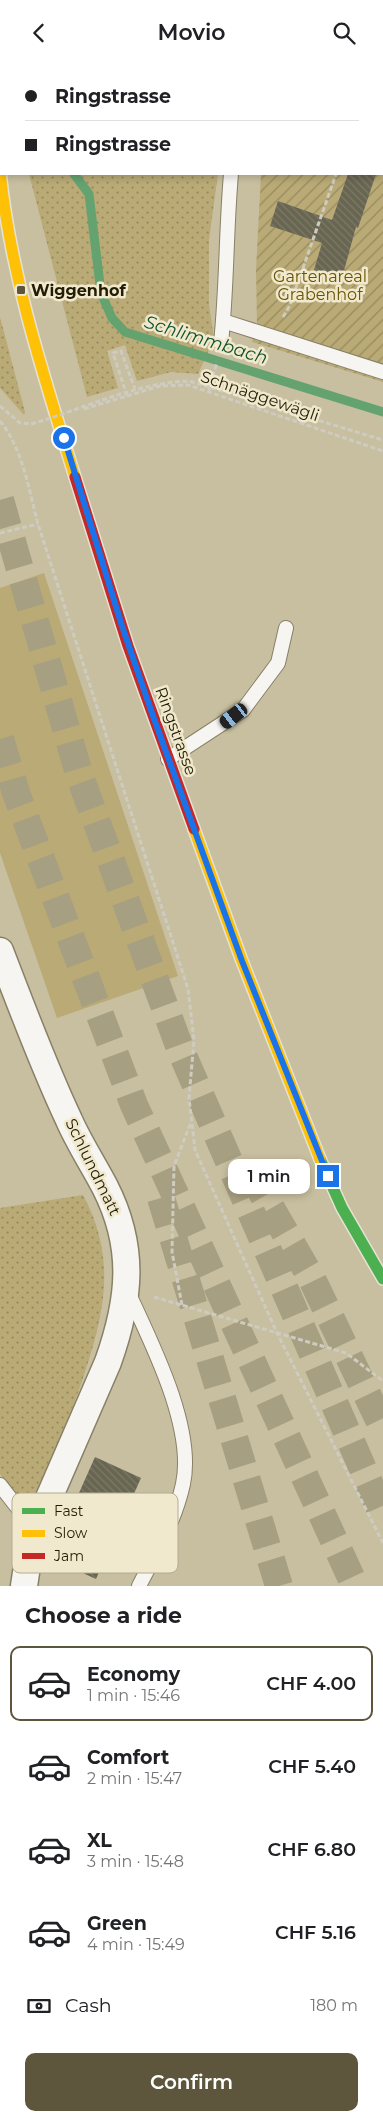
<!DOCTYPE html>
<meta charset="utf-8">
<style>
body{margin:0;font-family:Montserrat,sans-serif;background:#f6f6f6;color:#202124;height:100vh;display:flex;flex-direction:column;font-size:19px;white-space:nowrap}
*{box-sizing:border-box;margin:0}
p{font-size:16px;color:#757577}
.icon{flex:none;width:28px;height:28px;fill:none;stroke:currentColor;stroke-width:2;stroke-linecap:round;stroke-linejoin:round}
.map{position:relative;height:1521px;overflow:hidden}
.panel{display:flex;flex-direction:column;background:#fff;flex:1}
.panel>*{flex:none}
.banner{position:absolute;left:0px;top:0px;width:384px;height:110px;box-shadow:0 2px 8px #0003;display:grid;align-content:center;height:110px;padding:0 25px;background:#fff}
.end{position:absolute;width:22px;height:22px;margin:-11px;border:6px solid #1a73e8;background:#fff;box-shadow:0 0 0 2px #fff}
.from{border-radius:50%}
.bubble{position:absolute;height:35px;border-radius:10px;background:#fff;box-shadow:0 2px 8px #0003;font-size:16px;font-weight:600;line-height:35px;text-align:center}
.car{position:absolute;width:15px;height:30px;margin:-15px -8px;border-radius:6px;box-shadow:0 0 4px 1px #0007;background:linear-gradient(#222 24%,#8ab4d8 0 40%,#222 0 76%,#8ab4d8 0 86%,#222 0)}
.banner b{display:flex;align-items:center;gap:18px;height:48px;font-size:19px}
.banner b+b{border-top:1px solid #e0e0e0}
.banner i{width:12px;height:12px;background:#202124}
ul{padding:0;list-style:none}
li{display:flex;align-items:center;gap:15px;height:75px;margin:0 10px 8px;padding:0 15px;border:2px solid transparent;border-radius:10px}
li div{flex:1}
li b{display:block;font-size:19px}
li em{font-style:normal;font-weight:600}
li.active{border-color:#5d563c}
li>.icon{width:45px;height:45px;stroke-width:1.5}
h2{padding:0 25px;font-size:22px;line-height:60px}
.pay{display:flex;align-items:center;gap:12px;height:55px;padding:0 25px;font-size:19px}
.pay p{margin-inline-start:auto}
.cta{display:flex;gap:10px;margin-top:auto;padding:10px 25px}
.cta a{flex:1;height:58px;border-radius:10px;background:#5d563c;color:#fff;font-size:20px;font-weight:600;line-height:58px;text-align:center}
header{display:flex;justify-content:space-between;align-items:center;height:65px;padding:0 25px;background:#fff;font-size:22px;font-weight:600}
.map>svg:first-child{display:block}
</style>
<header><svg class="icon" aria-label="back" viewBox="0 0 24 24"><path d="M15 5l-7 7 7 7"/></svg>Movio<svg class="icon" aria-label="search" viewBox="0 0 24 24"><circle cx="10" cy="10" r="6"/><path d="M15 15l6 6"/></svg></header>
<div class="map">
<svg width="383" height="1521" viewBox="0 0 383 1521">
<defs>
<pattern id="grass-dots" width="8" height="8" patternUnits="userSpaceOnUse" patternTransform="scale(1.25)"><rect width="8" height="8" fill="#b9aa76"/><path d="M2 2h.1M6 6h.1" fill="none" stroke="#968a5f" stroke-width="1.8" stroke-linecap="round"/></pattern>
<pattern id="garden-furrows" width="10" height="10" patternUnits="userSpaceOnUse" patternTransform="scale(1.25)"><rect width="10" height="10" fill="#b9aa76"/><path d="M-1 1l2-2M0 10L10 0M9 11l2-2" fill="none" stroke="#968a5f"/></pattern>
<pattern id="building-back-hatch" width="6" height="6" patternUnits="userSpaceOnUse" patternTransform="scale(1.25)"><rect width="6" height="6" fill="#686551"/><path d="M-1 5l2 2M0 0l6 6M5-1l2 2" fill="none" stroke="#7d7a6a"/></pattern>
</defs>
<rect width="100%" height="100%" fill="#c8bfa0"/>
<g fill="url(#grass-dots)">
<path d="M29,109H218L209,175V239L214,274L198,309L171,307L137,316L125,280L107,286L118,323L87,332Z"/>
<path d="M0,252L25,347L24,350L0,323Z"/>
<path d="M83,1130C120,1198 102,1257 79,1325C65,1365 49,1403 33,1442L24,1441L0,1409V1143Z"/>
</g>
<path fill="url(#garden-furrows)" d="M275,0H383V317L252,277L257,258L256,205L261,109H382V1Z"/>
<path fill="#b9aa76" d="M44,508L178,911L57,953L0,788V523Z"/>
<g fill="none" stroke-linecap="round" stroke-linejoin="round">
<g stroke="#64a270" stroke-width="9">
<path d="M0,49L1,50"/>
<path d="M74,109L89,129L101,228L112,253L125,267L383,347"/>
</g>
</g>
<g fill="url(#building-back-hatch)">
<path d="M348,109H376L358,163L356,162L342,213L314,205L322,178L270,161L278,136L332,155Z"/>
<path d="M95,1392L141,1413L96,1514L50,1493Z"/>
</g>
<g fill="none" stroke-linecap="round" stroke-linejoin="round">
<g stroke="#a79f81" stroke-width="28" stroke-dasharray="28 14" stroke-linecap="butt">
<path d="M0,435L80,712L181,986L383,1450"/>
<path d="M0,674L16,728L134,1040L355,1521"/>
<path d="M250,1107L312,1214L383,1363"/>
<path d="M161,1133L279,1521"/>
</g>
<defs>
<g id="lane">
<path d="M242,1V0"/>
<path d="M223,256L383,307"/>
<path d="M221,278C227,221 226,165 231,109"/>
<path d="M168,694L243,645L278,598L286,563"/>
<path d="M128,1227C152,1279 195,1363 183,1419C175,1456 156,1488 139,1521"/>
<path d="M0,1420L35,1465"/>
</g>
<path id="street" d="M0,886C22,943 43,1000 69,1055C79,1078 93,1099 105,1122C136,1183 130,1235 108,1297L35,1465L29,1488L24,1521"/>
<path id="fast" d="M320,1094L342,1143L383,1214"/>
<g id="slow">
<path d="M0,107C11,212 44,312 75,412"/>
<path d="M194,764L242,896L320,1094"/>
</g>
<path id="jam" d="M75,412L128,581L194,764"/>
</defs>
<use href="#lane" stroke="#878067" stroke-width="16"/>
<use href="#street" stroke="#878067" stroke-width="29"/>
<use href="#fast" stroke="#e6e2d4" stroke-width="14"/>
<use href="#slow" stroke="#e6e2d4" stroke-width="14"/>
<use href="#jam" stroke="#e6e2d4" stroke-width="14"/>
<g stroke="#cecbc0" stroke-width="3" stroke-dasharray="5 2.5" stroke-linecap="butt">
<path d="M373,1L374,0"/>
<path d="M283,252L290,240L336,109"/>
<path d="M209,326L217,297"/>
<path d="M127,331L113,288L121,286L135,324"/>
<path d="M84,344L160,321L188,320L383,386"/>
<path d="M0,356C23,384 29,426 38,459L188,924L194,975L189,1033L195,1085L277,1268L383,1478"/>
<path d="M0,468L38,459"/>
<path d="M154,1232L346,1288L383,1316"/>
<path d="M182,1240L172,1187L174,1101L191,1057"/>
</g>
<use href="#lane" stroke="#f7f5f1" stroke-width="14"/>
<use href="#street" stroke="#f7f5f1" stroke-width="26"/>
<use href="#fast" stroke="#4caf50" stroke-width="11"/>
<use href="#slow" stroke="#ffc107" stroke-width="11"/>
<use href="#jam" stroke="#c62828" stroke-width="11"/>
<path stroke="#cecbc0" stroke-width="3" stroke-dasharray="5 2.5" stroke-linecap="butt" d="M0,341L20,358L31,359C84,344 134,318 189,316L383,375"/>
</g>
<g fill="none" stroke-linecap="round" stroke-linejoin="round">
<path stroke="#1a73e8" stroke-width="6" d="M64,373L122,561L153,651L242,896L328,1111"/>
</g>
<rect fill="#5d563c" stroke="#f1e9cd" stroke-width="2" x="16" y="220" width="10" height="10" rx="2.5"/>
<g text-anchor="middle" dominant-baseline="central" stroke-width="5" stroke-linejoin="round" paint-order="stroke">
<g font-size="16" fill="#685401" stroke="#f1e9cd">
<text x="320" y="211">Gartenareal<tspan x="320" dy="18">Grabenhof</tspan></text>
</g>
<g font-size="16" font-weight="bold" fill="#231d06" stroke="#f1e9cd" text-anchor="start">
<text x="31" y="225">Wiggenhof</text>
</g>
<g font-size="16" fill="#231d06" stroke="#f1e9cd">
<text transform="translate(260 331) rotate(19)">Schnäggewägli</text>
<text transform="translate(176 666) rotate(70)">Ringstrasse</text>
<text transform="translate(93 1102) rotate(64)">Schlundmatt</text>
</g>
<g font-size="18" font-style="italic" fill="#0f532c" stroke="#f1e9cd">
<text transform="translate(206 275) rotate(17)">Schlimmbach</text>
</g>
</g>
<rect x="12" y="1428" width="166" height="80" rx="8" fill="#f1e9cd" stroke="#b3ac91" stroke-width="1"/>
<rect x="22" y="1443" width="23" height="6" fill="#4caf50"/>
<rect x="22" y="1465" width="23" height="7" fill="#ffc107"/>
<rect x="22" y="1488" width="23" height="6" fill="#c62828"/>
<g font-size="14" fill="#231d06">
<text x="54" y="1451">Fast</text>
<text x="54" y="1473">Slow</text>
<text x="54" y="1496">Jam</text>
</g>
</svg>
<i class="end from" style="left:64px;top:373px"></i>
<i class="end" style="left:328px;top:1111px"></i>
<div class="bubble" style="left:228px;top:1094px;width:82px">1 min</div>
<i class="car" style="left:234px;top:651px;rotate:232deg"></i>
<div class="banner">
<b><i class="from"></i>Ringstrasse</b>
<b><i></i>Ringstrasse</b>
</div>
</div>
<section class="panel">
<h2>Choose a ride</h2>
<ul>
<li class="active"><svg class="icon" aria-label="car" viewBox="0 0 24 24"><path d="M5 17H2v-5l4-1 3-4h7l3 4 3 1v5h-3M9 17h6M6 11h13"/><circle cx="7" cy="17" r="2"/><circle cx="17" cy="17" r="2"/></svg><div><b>Economy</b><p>1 min · 15:46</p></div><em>CHF 4.00</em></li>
<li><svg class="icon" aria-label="car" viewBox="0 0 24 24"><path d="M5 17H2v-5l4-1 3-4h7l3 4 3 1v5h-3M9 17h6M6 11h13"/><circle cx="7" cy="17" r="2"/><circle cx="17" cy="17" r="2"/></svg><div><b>Comfort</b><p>2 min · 15:47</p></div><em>CHF 5.40</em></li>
<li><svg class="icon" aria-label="car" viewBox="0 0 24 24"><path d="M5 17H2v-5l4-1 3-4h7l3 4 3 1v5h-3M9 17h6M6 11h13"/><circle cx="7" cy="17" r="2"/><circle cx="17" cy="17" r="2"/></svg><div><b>XL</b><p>3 min · 15:48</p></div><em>CHF 6.80</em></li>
<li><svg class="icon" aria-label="car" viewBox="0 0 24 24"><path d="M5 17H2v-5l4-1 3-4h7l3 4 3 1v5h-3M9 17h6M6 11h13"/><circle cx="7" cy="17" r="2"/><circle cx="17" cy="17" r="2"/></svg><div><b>Green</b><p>4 min · 15:49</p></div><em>CHF 5.16</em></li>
</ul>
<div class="pay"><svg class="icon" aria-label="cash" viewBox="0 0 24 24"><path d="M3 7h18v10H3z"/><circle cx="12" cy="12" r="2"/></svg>Cash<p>180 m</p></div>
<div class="cta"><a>Confirm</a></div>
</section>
